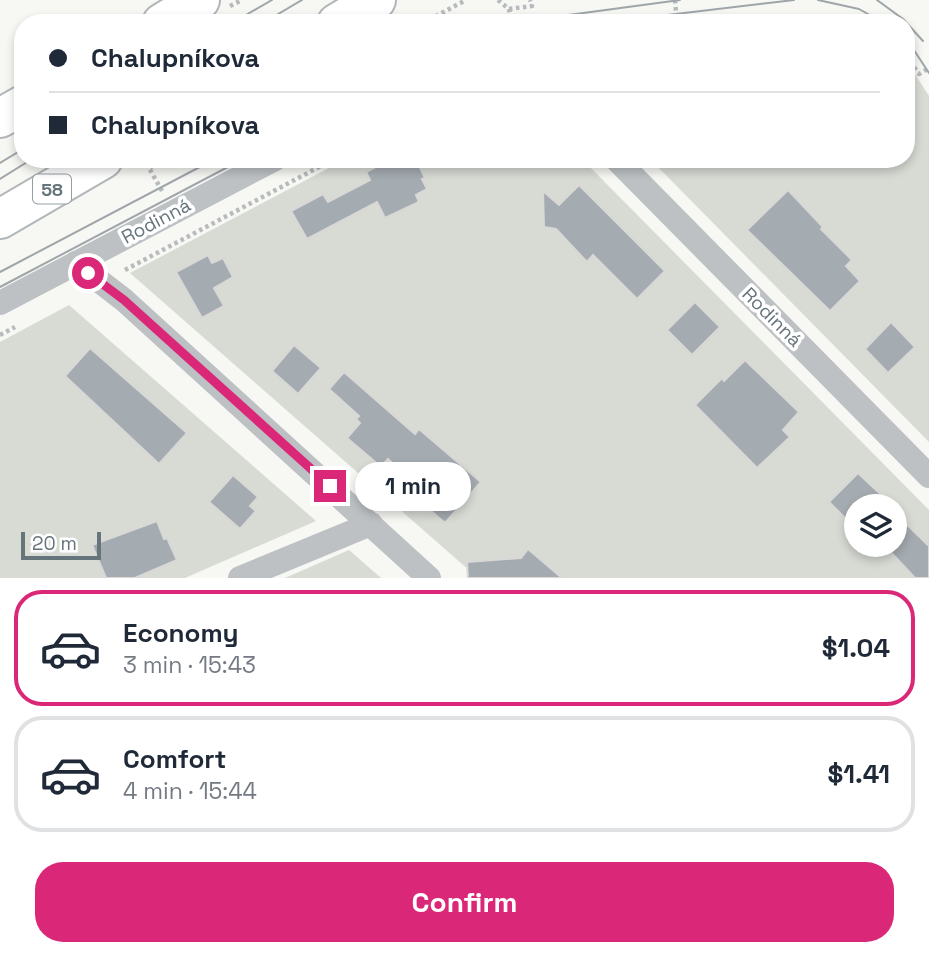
<!DOCTYPE html>
<meta charset="utf-8">
<style>
body{margin:0;font-family:"Space Grotesk",sans-serif;background:#f6f6f7;color:#1f2937;height:100vh;display:flex;flex-direction:column;font-size:26px;white-space:nowrap}
*{box-sizing:border-box;margin:0}
p{font-size:23px;color:#747a83}
.icon{flex:none;width:38px;height:38px;fill:none;stroke:currentColor;stroke-width:2;stroke-linecap:round;stroke-linejoin:round}
.map{position:relative;height:578px;overflow:hidden}
.details{display:flex;flex-direction:column;background:#fff;flex:1}
.details>*{flex:none}
.banner{position:absolute;left:14px;top:14px;width:901px;height:154px;border-radius:28px;box-shadow:0 4px 10px #0003;display:grid;align-content:center;height:154px;padding:0 35px;background:#fff}
.controls{position:absolute;left:844px;top:494px;display:grid;gap:14px}
.controls a{display:grid;place-items:center;width:63px;height:63px;border-radius:50%;background:#fff;box-shadow:0 4px 10px #0003;font-size:35px}
.scale{position:absolute;left:21px;bottom:18px;width:80px;box-sizing:border-box;padding-left:7px;border:4px solid #66747c;border-top:0;font-size:19px;line-height:24px;white-space:nowrap;color:#66747c;-webkit-text-stroke:5px #fff;paint-order:stroke}
.end{position:absolute;width:32px;height:32px;margin:-16px;border:9px solid #db2777;background:#fff;box-shadow:0 0 0 4px #fff}
.from{border-radius:50%}
.bubble{position:absolute;height:49px;border-radius:24px;background:#fff;box-shadow:0 4px 10px #0003;font-size:23px;font-weight:700;line-height:49px;text-align:center}
.banner b{display:flex;align-items:center;gap:24px;height:66px;font-size:26px}
.banner b+b{border-top:2px solid #e0e1e3}
.banner i{width:18px;height:18px;background:#1f2937}
ul{padding:12px 0 0;list-style:none}
li{display:flex;align-items:center;gap:21px;height:116px;margin:0 14px 10px;padding:0 21px;border:4px solid #e0e1e3;border-radius:28px}
li div{flex:1}
li b{display:block;font-size:26px}
li em{font-style:normal;font-weight:700}
li.current{border-color:#db2777}
li>.icon{width:63px;height:63px;stroke-width:1.5}
.button{display:flex;gap:14px;margin-top:auto;padding:14px 35px}
.button a{flex:1;height:80px;border-radius:28px;background:#db2777;color:#fff;font-size:28px;font-weight:700;line-height:80px;text-align:center}
.map>svg:first-child{display:block}
</style>
<div class="map">
<svg width="929" height="578" viewBox="0 0 929 578">
<rect width="100%" height="100%" fill="#f7f7f4"/>
<g fill="#d7dbd4" fill-rule="evenodd">
<path d="M907,62L929,96V442L650,159H906Z"/>
<path d="M346,159H582L929,510V578H478L130,273ZM856,506H894V544H856Z"/>
<path d="M69,305L316,521L185,578H0V342Z"/>
<path d="M349,550L381,578H285Z"/>
</g>
<g fill="#a5acb1" stroke="#d9d8d7" stroke-width="2">
<path d="M391,159H416L425,178L422,179L427,189L416,195L419,202L385,218L377,202L307,239L291,211L323,194L328,202L370,180L366,172Z"/>
<path d="M579,185L665,271L637,299L593,255L587,262L556,229L544,227L543,191L559,205Z"/>
<path d="M788,190L823,227L821,229L852,260L846,266L860,281L830,311L747,230Z"/>
<path d="M208,255L212,263L223,258L233,277L214,288L224,306L202,318L176,272Z"/>
<path d="M695,302L720,327L692,355L667,330Z"/>
<path d="M891,322L915,347L888,373L865,349Z"/>
<path d="M294,345L321,368L298,394L272,371Z"/>
<path d="M90,348L187,433L159,464L65,376Z"/>
<path d="M745,360L799,412L783,430L790,437L757,468L695,405L722,378L724,381Z"/>
<path d="M344,372L415,434L419,429L481,482L445,523L416,498L422,491L388,459L381,467L347,438L360,423L356,419L359,416L329,389Z"/>
<path d="M858,473L889,502L888,506H856V529L829,502Z"/>
<path d="M233,475L258,497L250,506L256,511L240,529L209,502Z"/>
<path d="M894,512L929,546V578H915L883,544H894Z"/>
<path d="M157,521L164,539L167,538L177,560L135,578H106L92,545Z"/>
<path d="M528,549L562,578H468L467,562L521,558Z"/>
</g>
<g fill="none" stroke-linecap="round" stroke-linejoin="round">
<defs>
<g id="primary">
<path d="M162,23L200,0"/>
<path d="M337,23L376,0"/>
<path d="M0,118L23,105"/>
<path d="M0,219L103,159"/>
</g>
</defs>
<use href="#primary" stroke="#b1b6b8" stroke-width="42"/>
<g stroke="#b7bbbc" stroke-width="4.5" stroke-dasharray="3.5 3.5" stroke-linecap="butt">
<path d="M498,0L509,9L512,23"/>
<path d="M675,0L677,23"/>
<path d="M230,6L242,0"/>
<path d="M509,9L532,6L530,0"/>
<path d="M423,23L466,0"/>
<path d="M906,56L919,74L929,68"/>
<path d="M162,191L149,168L166,159"/>
<path d="M125,270L334,159"/>
<path d="M0,335L15,327"/>
</g>
<g stroke="#bdc1c4" stroke-width="24">
<path d="M616,159L929,476"/>
<path d="M76,263L124,300L429,578"/>
<path d="M0,303L275,159"/>
<path d="M240,578L371,524"/>
</g>
<use href="#primary" stroke="#fff" stroke-width="38"/>
<g stroke="#9fa6aa" stroke-width="2">
<path d="M818,0L859,9L884,23"/>
<path d="M877,0L903,19L923,41"/>
<path d="M232,23L272,0"/>
<path d="M263,23L302,0"/>
<path d="M509,23L680,0"/>
<path d="M600,23L794,0"/>
<path d="M906,38L929,73"/>
<path d="M0,163L23,149"/>
<path d="M0,179L32,159"/>
<path d="M0,272L215,159"/>
<path d="M0,287L243,159"/>
</g>
</g>
<g fill="none" stroke-linecap="round" stroke-linejoin="round">
<path stroke="#db2777" stroke-width="9" d="M88,273L124,300L330,486"/>
</g>
<g text-anchor="middle" dominant-baseline="central" stroke-width="7" stroke-linejoin="round" paint-order="stroke">
<rect fill="#fff" stroke="#949ea3" stroke-width="2" x="33" y="174.5" width="38" height="29" rx="5"/>
<g font-size="18" font-weight="bold" fill="#66747c">
<text x="52" y="189">58</text>
</g>
<g font-size="19" fill="#66747c" stroke="#fff">
<text transform="translate(156 221) rotate(-28)">Rodinná</text>
<text transform="translate(772 317) rotate(45)">Rodinná</text>
</g>
</g>
</svg>
<div class="controls">
<a><svg class="icon" aria-label="layers" viewBox="0 0 24 24"><path d="M12 4l9 5-9 5-9-5zM3 14l9 5 9-5"/></svg></a>
</div>
<div class="scale">20 m</div>
<i class="end from" style="left:88px;top:273px"></i>
<i class="end" style="left:330px;top:486px"></i>
<div class="bubble" style="left:355px;top:462px;width:116px">1 min</div>
<div class="banner">
<b><i class="from"></i>Chalupníkova</b>
<b><i></i>Chalupníkova</b>
</div>
</div>
<section class="details">
<ul>
<li class="current"><svg class="icon" aria-label="car" viewBox="0 0 24 24"><path d="M5 17H2v-5l4-1 3-4h7l3 4 3 1v5h-3M9 17h6M6 11h13"/><circle cx="7" cy="17" r="2"/><circle cx="17" cy="17" r="2"/></svg><div><b>Economy</b><p>3 min · 15:43</p></div><em>$1.04</em></li>
<li><svg class="icon" aria-label="car" viewBox="0 0 24 24"><path d="M5 17H2v-5l4-1 3-4h7l3 4 3 1v5h-3M9 17h6M6 11h13"/><circle cx="7" cy="17" r="2"/><circle cx="17" cy="17" r="2"/></svg><div><b>Comfort</b><p>4 min · 15:44</p></div><em>$1.41</em></li>
</ul>
<div class="button"><a>Confirm</a></div>
</section>
